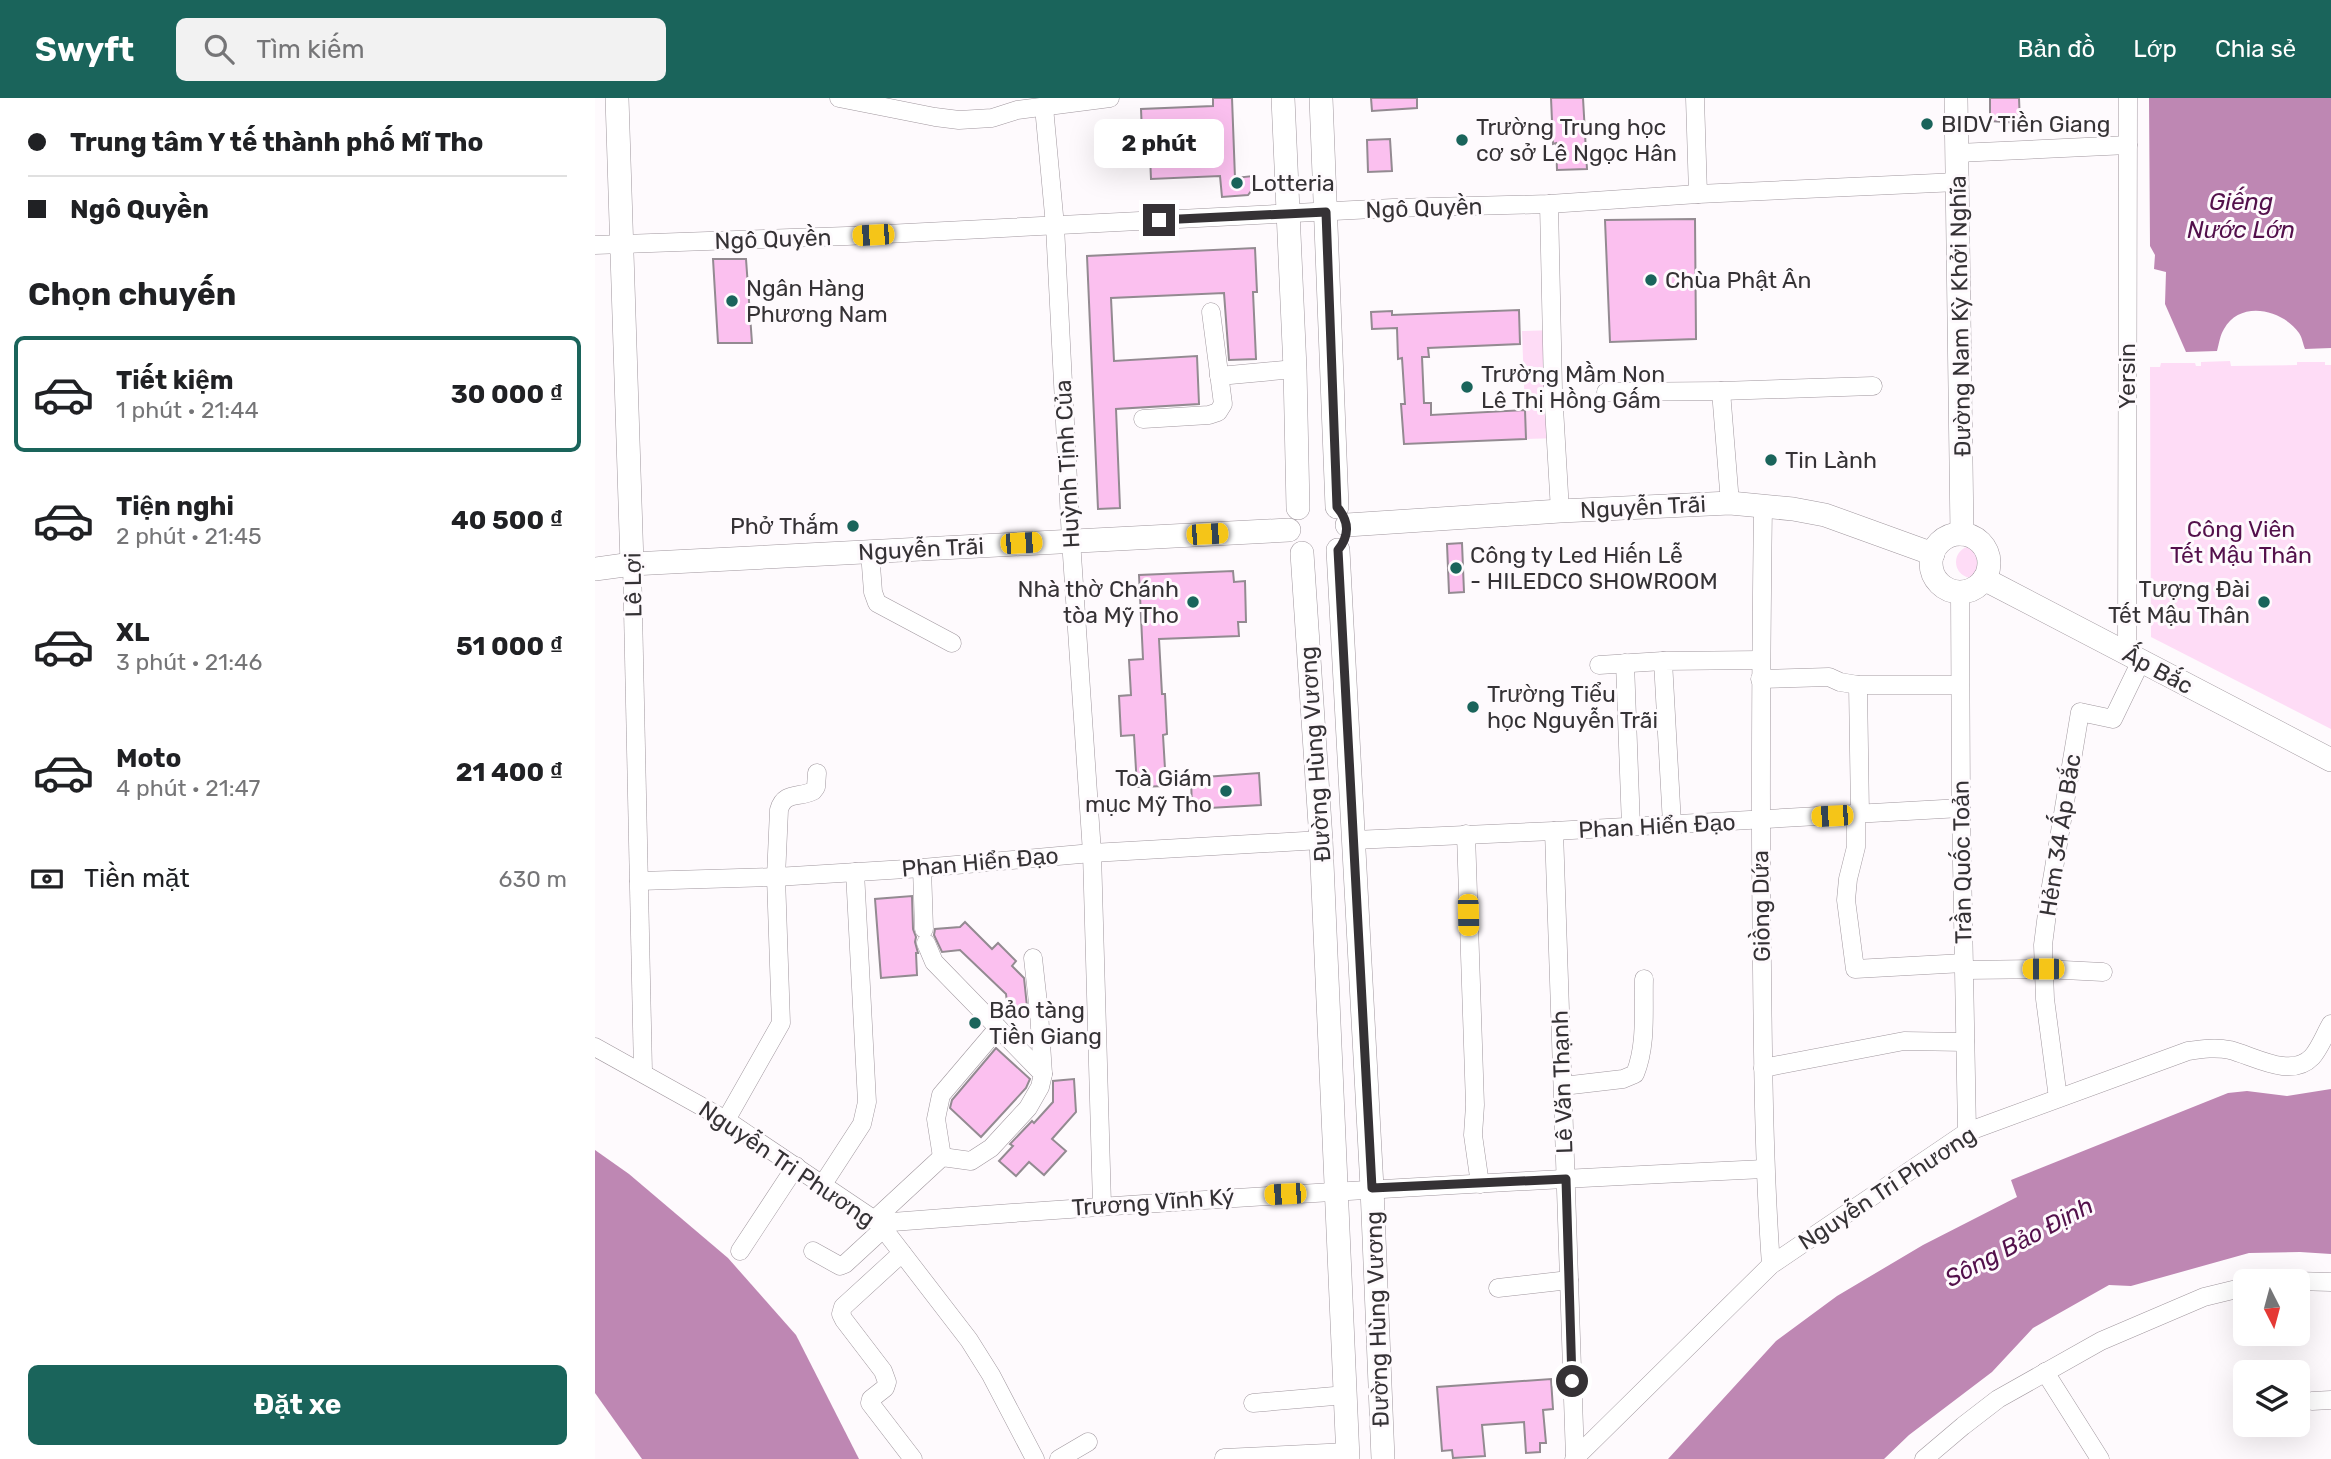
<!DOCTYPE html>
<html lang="vi">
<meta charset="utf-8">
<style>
body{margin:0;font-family:Rubik,sans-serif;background:#f2f2f2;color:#202124;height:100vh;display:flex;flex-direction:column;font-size:26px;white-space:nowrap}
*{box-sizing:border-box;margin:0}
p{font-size:23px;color:#757577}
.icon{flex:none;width:38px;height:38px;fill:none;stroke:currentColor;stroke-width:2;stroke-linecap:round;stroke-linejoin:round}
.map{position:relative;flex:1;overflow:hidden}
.panel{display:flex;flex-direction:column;background:#fff;width:595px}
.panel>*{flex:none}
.guide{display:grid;align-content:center;height:154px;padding:0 28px;background:#fff}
.needle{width:46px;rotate:174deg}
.buttons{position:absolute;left:1638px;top:1171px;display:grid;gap:14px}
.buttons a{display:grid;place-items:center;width:77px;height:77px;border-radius:10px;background:#fff;box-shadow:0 7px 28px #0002;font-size:35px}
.end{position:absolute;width:32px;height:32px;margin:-16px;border:9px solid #353235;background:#fff;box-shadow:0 0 0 4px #fff}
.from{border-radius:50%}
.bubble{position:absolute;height:49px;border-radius:10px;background:#fff;box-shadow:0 7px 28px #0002;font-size:23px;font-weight:700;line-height:49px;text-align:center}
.car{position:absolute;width:21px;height:42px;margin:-21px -10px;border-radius:9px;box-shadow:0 0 5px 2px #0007;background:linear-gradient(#f5c518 24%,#345 0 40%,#f5c518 0 76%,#345 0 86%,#f5c518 0)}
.guide b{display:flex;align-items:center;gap:24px;height:66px;font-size:26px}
.guide b+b{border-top:2px solid #e0e0e0}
.guide i{width:18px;height:18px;background:#202124}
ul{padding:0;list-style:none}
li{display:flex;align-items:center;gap:21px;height:116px;margin:0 14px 10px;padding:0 14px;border:4px solid transparent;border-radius:10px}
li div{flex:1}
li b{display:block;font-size:26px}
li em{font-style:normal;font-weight:700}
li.selected{border-color:#1a645b}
li>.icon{width:63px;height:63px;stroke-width:1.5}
h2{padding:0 28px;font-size:32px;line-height:84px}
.pay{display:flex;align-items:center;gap:18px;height:77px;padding:0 28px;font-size:26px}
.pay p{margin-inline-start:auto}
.primary-button{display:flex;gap:14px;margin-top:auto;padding:14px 28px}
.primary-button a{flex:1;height:80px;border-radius:10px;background:#1a645b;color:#fff;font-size:28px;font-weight:700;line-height:80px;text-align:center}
header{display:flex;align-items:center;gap:42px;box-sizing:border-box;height:98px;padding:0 35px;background:#1a645b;color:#fff}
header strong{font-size:33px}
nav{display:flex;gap:38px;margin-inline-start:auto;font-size:24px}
.search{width:490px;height:63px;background:#f2f2f2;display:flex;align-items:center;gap:18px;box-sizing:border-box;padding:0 24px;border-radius:10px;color:#757577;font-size:26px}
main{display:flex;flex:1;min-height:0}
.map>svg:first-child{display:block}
</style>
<header>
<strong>Swyft</strong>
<div class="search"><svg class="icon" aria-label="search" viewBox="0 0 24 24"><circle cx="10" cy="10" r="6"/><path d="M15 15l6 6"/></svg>Tìm kiếm</div>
<nav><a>Bản đồ</a><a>Lớp</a><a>Chia sẻ</a></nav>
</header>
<main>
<section class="panel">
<div class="guide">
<b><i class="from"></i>Trung tâm Y tế thành phố Mĩ Tho</b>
<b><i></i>Ngô Quyền</b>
</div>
<h2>Chọn chuyến</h2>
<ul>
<li class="selected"><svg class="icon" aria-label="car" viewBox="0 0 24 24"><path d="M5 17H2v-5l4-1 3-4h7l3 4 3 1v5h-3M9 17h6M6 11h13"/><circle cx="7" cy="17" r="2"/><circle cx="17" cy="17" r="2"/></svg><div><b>Tiết kiệm</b><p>1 phút · 21:44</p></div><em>30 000 ₫</em></li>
<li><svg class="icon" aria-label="car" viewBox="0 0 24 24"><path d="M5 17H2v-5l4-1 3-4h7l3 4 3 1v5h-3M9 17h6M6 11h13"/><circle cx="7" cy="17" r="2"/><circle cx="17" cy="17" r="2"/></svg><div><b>Tiện nghi</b><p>2 phút · 21:45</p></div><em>40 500 ₫</em></li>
<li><svg class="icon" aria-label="car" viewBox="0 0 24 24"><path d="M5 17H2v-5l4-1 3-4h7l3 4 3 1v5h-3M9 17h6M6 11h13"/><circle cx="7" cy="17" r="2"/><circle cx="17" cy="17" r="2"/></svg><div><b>XL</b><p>3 phút · 21:46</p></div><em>51 000 ₫</em></li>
<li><svg class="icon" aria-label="car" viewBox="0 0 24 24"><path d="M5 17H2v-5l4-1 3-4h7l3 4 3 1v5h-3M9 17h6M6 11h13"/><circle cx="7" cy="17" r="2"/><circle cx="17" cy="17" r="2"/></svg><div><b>Moto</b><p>4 phút · 21:47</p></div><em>21 400 ₫</em></li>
</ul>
<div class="pay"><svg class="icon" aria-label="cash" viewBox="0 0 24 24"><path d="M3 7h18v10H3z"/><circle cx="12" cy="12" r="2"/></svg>Tiền mặt<p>630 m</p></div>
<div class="primary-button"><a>Đặt xe</a></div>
</section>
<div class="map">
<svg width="1736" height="1361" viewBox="0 0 1736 1361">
<rect width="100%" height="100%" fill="#fefafd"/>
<g fill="#fedcf6">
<path d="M960,232L964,340L931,341L927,233Z"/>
<path d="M1635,263L1636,268L1702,267V264H1730V267H1736V631L1556,539L1555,269H1565L1566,265H1600L1601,268H1606V264Z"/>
<circle cx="1377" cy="464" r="16"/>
</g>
<g fill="#be87b3">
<path d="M1554,0H1736V250L1710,251C1708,246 1707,239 1704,235C1687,211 1645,202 1629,231C1625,237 1624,246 1622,253L1591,254L1570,206L1571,174L1559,171L1560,157L1555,148Z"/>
<path d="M1736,991V1156L1705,1154L1654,1155L1536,1188L1514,1187L1438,1230L1397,1274L1314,1337L1289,1361H1073L1181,1243L1242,1198L1328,1147L1422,1099L1416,1082L1633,995L1652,993L1692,998Z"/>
<path d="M0,1052L34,1076L133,1160L201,1237L264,1361H47L0,1295Z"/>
</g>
<g fill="#fbc0ef" stroke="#938a91" stroke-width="2">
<path d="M618,0H637L640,80L658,78L659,89L653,97L627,99L625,78L556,81L554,34L547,35L546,11L618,8Z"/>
<path d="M776,0H822V10L777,13Z"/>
<path d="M956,0H988L992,71L962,72L961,45L958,46Z"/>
<path d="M1395,0H1424L1425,25L1395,23Z"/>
<path d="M795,41L797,73L773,74L772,42Z"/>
<path d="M1100,121L1101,241L1015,244L1010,122Z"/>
<path d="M660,150L662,194H658L661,261L634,262L629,195L516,200L519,263L602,258L604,306L521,311L525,410L503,411L492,158Z"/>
<path d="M118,161H151L157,245H123Z"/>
<path d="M924,212L925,246L833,250L834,259H827L829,305H836V317L930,312L931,341L809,346L806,306H810L807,260L803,261L802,230L777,231L776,214L797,213V217Z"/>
<path d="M867,445L869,494L854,495L852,446Z"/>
<path d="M638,473L639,484L650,483L651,524H643L644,538L564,541L567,596H570L572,636L568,637L571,688L542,689L539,637L526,638L524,598L536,597L534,562L548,561L544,477Z"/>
<path d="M664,675L666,707L597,711L596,680Z"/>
<path d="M317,798L318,831L321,839L320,844L323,855H321L322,877L286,880L280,801Z"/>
<path d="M370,824L397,851L403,845L421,863L417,868L429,880L433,918L414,920L411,896L365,852L347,854L339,837L340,831L365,829Z"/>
<path d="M401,950L435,981L431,990L386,1039L355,1010L357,1002Z"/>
<path d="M479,981L481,1014L457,1041L471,1053L449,1077L434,1064L421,1078L404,1063L418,1048L415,1046L437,1023L439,1025L458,1004V983Z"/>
<path d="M956,1281L958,1311L948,1312L951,1345H945V1354L931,1355L929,1324L887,1327L890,1358L858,1360L857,1352L847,1353L842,1289Z"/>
</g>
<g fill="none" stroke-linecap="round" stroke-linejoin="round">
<defs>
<g id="minor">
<path d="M244,0L340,19L364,22L397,20L422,12L515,0"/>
<path d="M1100,0L1103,96"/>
<path d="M449,9L460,128L476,442L497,755L507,1107"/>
<path d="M1362,55L1533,47"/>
<path d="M954,106L958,292L965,413"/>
<path d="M0,147L252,138L798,110L954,106L1103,96L1363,84"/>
<path d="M624,278L700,271"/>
<path d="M1126,293L1278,288"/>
<path d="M1011,294L1126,293L1135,405"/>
<path d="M548,321L614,317L623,314L628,306L616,214"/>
<path d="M1168,407C1166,562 1165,716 1167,870C1168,969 1169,1068 1176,1167"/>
<path d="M275,454L278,494L282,505L357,545"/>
<path d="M37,466L48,974"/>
<path d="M1365,494L1366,710L1372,1034"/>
<path d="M1532,556L1533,0"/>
<path d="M1030,565L1036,729"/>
<path d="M1004,567L1068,563"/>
<path d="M1165,581L1234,579L1245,584L1263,587H1365"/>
<path d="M1263,587L1265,716"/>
<path d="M1261,716V749L1253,781L1251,802L1260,871L1369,865"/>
<path d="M1077,726L1068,563L1166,562"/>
<path d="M959,733L980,1360"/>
<path d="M871,736L880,1007L878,1037L885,1086"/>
<path d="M759,742L959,733L1366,710"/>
<path d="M327,770L329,831"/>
<path d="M44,783L181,779L327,770L497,755L726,742"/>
<path d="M438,860L444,914L448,976"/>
<path d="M1369,872L1449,871L1508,874"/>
<path d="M0,949L131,1022L284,1125L374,1242L396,1277L440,1361"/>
<path d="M1168,970L1309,943L1370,944"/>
<path d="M968,988L1028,981L1040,976C1052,946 1048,912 1049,881"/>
<path d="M1463,1000L1450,901L1448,847L1454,800L1485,614L1518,621L1546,563"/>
<path d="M131,1022L186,925L181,779L184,712C189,693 205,700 218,693L221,689L222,675"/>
<path d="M347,1059L341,1021L346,997L403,930"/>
<path d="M228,1086L267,1026L272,1004L260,774"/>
<path d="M279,1122L347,1059L376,1063L396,1050L433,1010L445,989L448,976L339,864L331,845"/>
<path d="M284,1125C579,1102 873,1085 1169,1071"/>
<path d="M145,1153L201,1068"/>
<path d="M218,1153L245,1168L250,1166L288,1131"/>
<path d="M307,1155L248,1209L246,1216L249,1222L288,1273L292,1284L290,1290L276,1301L275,1305L318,1361"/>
<path d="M1700,1183L1736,1184"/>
<path d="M903,1190L974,1182"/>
<path d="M1450,1274L1505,1361"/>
<path d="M1717,1303L1736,1302"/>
<path d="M658,1305L751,1297"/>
<path d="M629,1360L753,1354"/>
<path d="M464,1361L493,1344"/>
<path d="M979,1361L1176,1167L1372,1034L1593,953C1607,951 1621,949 1635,952C1659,958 1696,981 1717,959C1725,950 1730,936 1736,926"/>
<path d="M1329,1361L1368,1328L1403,1301L1506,1243L1609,1199L1650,1189"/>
</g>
<g id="major">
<path d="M22,0L37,466"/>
<path d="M688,0L700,271L703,410"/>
<path d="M726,0L742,409"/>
<path d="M1361,0L1367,436"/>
<path d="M752,427L965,413L1135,405L1198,411L1230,417L1338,456"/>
<circle cx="1365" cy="465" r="29"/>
<path d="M743,452L777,1090L788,1361"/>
<path d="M707,455L726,742L753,1361"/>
<path d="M0,471L37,466L694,432"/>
<path d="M1389,481L1736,662"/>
</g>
</defs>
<use href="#minor" stroke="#a0979e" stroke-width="19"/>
<use href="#major" stroke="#a0979e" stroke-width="24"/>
<use href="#minor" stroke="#fff" stroke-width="18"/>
<use href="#major" stroke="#fff" stroke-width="23"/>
</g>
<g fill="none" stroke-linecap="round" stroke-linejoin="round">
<path stroke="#353235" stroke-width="9" d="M564,122L731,114L742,409C754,423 755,437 743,452L777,1090L971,1081L977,1283"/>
</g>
<g fill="#1a645b" stroke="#fefafd" stroke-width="2.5">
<circle cx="1332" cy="26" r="7"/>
<circle cx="867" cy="42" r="7"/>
<circle cx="642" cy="85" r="7"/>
<circle cx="1056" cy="182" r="7"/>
<circle cx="137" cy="203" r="7"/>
<circle cx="872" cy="289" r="7"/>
<circle cx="1176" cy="362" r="7"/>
<circle cx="258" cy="428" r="7"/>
<circle cx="861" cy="470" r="7"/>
<circle cx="598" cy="504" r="7"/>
<circle cx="1669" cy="504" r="7"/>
<circle cx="878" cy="609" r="7"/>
<circle cx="631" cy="693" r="7"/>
<circle cx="380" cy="925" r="7"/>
</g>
<g text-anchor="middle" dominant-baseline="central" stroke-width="6" stroke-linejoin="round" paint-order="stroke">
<g font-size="23" fill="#353235" stroke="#fefafd" text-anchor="start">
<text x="1346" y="26">BIDV Tiền Giang</text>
<text x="881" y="29">Trường Trung học<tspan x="881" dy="26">cơ sở Lê Ngọc Hân</tspan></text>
<text x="656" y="85">Lotteria</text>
<text x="1070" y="182">Chùa Phật Ân</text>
<text x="151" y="190">Ngân Hàng<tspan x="151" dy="26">Phương Nam</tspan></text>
<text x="886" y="276">Trường Mầm Non<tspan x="886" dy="26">Lê Thị Hồng Gấm</tspan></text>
<text x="1190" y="362">Tin Lành</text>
<text x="244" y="428" text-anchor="end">Phở Thắm</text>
<text x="875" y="457">Công ty Led Hiến Lễ<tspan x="875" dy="26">- HILEDCO SHOWROOM</tspan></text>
<text x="584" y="491" text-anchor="end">Nhà thờ Chánh<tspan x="584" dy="26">tòa Mỹ Tho</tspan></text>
<text x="1655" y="491" text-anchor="end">Tượng Đài<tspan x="1655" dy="26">Tết Mậu Thân</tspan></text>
<text x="892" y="596">Trường Tiểu<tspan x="892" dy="26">học Nguyễn Trãi</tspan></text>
<text x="617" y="680" text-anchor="end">Toà Giám<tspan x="617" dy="26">mục Mỹ Tho</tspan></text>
<text x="394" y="912">Bảo tàng<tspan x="394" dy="26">Tiền Giang</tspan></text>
</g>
<g font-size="23" fill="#353235" stroke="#fefafd">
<text transform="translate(829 110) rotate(-2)">Ngô Quyền</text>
<text transform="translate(178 141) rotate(-2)">Ngô Quyền</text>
<text transform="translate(1365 218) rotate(-91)">Đường Nam Kỳ Khởi Nghĩa</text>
<text transform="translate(1532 278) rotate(-90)">Yersin</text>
<text transform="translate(472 366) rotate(-93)">Huỳnh Tịnh Của</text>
<text transform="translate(1048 409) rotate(-3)">Nguyễn Trãi</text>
<text transform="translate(326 451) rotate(-3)">Nguyễn Trãi</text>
<text transform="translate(38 487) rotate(-91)">Lê Lợi</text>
<text transform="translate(1563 572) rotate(28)">Ấp Bắc</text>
<text transform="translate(720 656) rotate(-94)">Đường Hùng Vương</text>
<text transform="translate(1062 728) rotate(-3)">Phan Hiển Đạo</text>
<text transform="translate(1465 737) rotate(-81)">Hẻm 34 Ấp Bắc</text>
<text transform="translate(385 764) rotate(-5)">Phan Hiển Đạo</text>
<text transform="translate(1367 764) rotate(-91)">Trần Quốc Toản</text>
<text transform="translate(1166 808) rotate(-91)">Giồng Dứa</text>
<text transform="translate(967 984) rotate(-92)">Lê Văn Thạnh</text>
<text transform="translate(192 1066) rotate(34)">Nguyễn Tri Phương</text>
<text transform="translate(1292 1090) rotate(-33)">Nguyễn Tri Phương</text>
<text transform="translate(558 1104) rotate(-4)">Trương Vĩnh Ký</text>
<text transform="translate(782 1221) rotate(-92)">Đường Hùng Vương</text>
</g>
<g font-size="23" fill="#53104b" stroke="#fefafd">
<text x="1646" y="431">Công Viên<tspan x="1646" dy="26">Tết Mậu Thân</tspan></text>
</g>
<g font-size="24" font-style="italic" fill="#53104b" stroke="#fefafd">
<text x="1646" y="104">Giếng<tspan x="1646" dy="28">Nước Lớn</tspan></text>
<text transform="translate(1424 1144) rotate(-28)">Sông Bảo Định</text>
</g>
</g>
</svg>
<div class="buttons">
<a><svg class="needle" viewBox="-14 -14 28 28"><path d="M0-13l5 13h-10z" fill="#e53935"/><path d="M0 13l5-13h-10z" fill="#757577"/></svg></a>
<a><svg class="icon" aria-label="layers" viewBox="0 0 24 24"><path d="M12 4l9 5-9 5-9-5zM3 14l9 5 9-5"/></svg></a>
</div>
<i class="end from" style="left:977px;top:1283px"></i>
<i class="end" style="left:564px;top:122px"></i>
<div class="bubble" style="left:499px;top:21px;width:130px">2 phút</div>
<i class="car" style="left:278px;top:137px;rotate:267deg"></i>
<i class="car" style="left:612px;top:436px;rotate:87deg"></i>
<i class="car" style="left:426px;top:445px;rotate:87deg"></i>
<i class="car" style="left:1237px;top:718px;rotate:267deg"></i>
<i class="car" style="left:873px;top:817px;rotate:179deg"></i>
<i class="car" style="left:1448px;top:871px;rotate:270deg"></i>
<i class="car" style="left:690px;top:1096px;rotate:267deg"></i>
</div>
</main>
